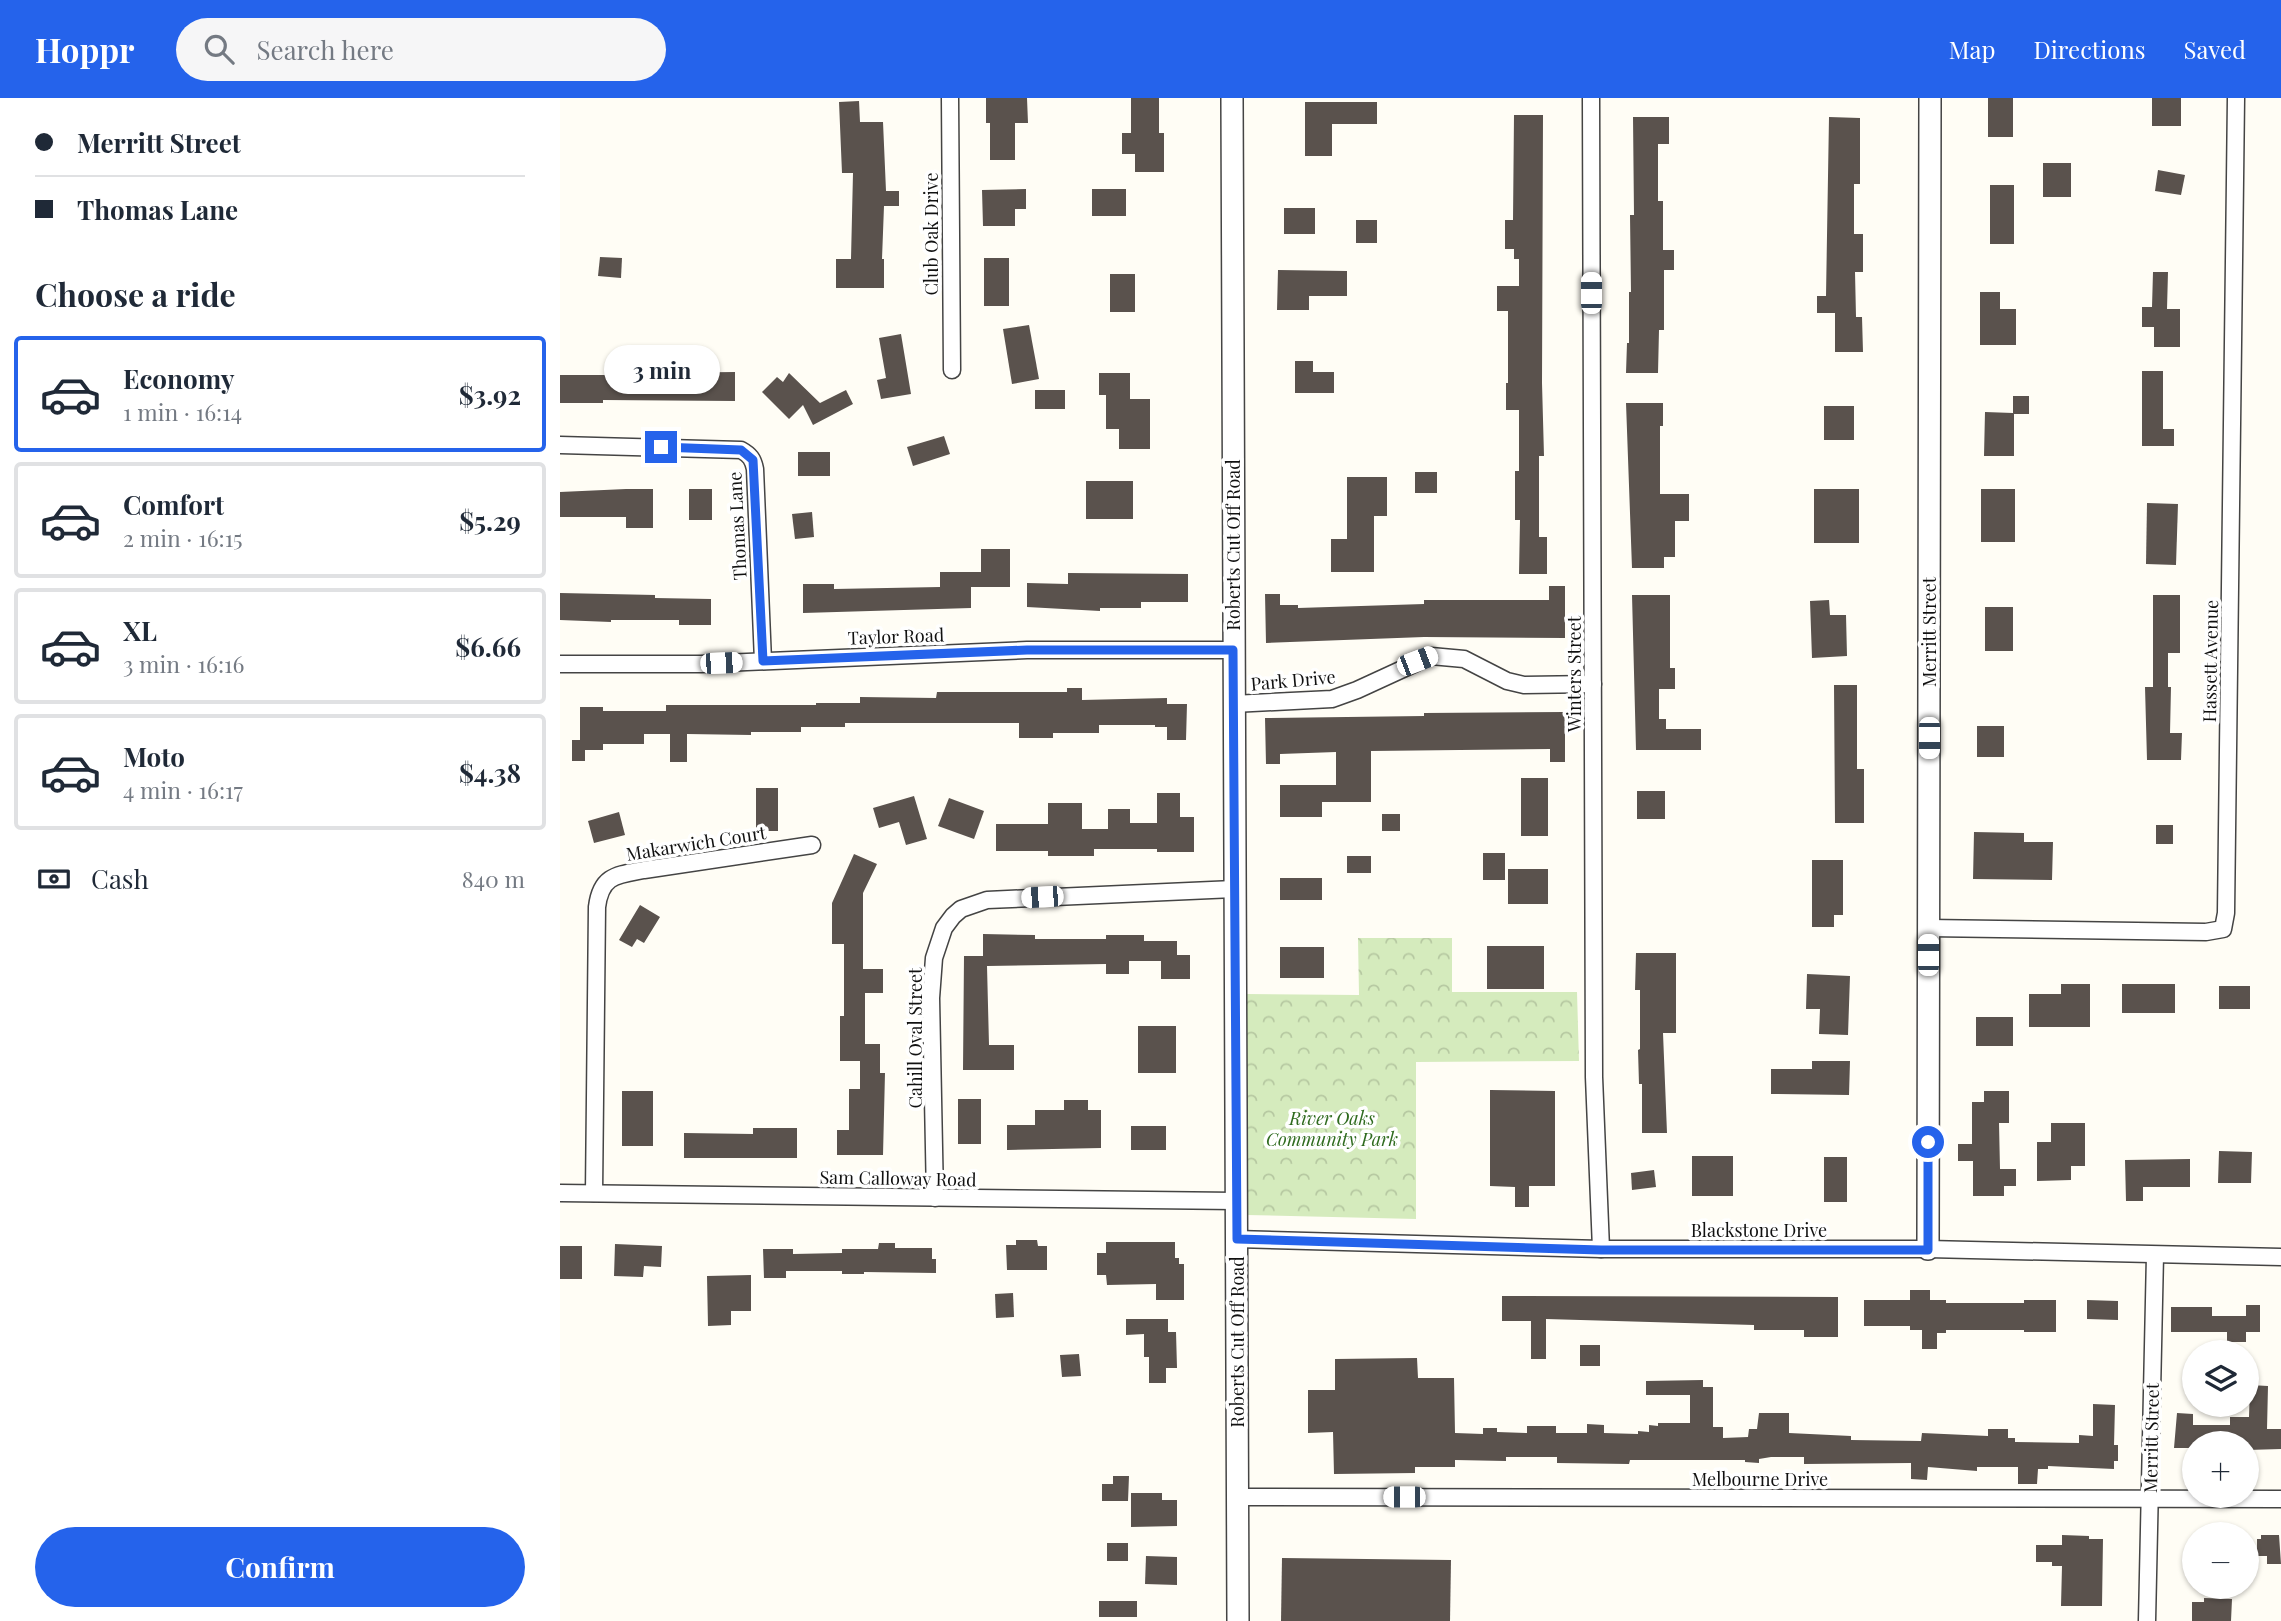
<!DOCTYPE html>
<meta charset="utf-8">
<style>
body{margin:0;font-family:"Playfair Display",serif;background:#f6f6f7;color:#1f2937;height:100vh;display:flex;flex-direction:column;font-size:26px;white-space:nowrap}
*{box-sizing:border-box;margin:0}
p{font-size:23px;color:#747a83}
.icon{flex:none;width:38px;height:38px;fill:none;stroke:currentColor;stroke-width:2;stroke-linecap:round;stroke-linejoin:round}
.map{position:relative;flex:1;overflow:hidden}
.details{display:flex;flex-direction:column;background:#fff;width:560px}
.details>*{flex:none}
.banner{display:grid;align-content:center;height:154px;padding:0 35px;background:#fff}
.tools{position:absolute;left:1622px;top:1242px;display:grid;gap:14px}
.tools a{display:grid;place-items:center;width:77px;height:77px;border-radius:50%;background:#fff;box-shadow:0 2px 5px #0004;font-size:35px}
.end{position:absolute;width:32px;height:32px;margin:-16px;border:9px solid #2563eb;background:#fff;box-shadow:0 0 0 4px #fff}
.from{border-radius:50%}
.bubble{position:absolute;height:49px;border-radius:24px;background:#fff;box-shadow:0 2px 5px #0004;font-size:23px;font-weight:700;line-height:49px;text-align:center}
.car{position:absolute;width:21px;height:42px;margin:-21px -10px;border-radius:9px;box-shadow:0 0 5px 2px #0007;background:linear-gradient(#fff 24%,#345 0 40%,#fff 0 76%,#345 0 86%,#fff 0)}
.banner b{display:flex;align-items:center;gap:24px;height:66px;font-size:26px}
.banner b+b{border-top:2px solid #e0e1e3}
.banner i{width:18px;height:18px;background:#1f2937}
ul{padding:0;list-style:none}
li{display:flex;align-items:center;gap:21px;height:116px;margin:0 14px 10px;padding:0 21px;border:4px solid #e0e1e3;border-radius:7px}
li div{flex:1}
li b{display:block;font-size:26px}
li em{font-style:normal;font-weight:700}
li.current{border-color:#2563eb}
li>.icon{width:63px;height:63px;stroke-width:1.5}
h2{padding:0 35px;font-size:32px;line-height:84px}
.pay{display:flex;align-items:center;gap:18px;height:77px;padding:0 35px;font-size:26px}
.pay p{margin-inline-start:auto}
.action{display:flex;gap:14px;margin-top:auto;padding:14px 35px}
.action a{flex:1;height:80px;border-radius:42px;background:#2563eb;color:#fff;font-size:28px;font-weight:700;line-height:80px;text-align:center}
header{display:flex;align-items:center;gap:42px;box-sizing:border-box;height:98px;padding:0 35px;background:#2563eb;color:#fff}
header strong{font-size:33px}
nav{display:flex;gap:38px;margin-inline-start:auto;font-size:24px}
.search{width:490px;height:63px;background:#f6f6f7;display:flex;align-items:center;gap:18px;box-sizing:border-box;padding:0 24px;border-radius:38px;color:#747a83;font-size:26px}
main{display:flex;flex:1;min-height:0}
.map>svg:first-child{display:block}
</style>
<header>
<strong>Hoppr</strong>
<div class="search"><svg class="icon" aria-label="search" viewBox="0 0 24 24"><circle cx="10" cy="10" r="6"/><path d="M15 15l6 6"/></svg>Search here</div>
<nav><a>Map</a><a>Directions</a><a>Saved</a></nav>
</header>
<main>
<section class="details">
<div class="banner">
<b><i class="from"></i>Merritt Street</b>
<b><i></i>Thomas Lane</b>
</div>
<h2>Choose a ride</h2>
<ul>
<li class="current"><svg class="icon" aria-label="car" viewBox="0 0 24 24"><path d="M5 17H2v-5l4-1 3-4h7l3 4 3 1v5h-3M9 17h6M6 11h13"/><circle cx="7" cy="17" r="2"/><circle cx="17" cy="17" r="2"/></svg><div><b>Economy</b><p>1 min · 16:14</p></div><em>$3.92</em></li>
<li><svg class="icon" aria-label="car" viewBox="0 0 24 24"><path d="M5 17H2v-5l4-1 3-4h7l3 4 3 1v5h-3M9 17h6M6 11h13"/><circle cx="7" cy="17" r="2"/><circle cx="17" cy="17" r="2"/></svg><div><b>Comfort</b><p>2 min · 16:15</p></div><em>$5.29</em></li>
<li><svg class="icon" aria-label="car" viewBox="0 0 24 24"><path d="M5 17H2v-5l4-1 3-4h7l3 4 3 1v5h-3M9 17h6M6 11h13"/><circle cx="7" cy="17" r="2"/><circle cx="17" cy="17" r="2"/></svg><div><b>XL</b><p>3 min · 16:16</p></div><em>$6.66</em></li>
<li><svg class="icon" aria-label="car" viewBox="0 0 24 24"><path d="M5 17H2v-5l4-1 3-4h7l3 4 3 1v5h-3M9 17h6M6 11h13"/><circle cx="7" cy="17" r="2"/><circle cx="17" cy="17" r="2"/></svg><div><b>Moto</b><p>4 min · 16:17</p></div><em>$4.38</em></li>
</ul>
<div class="pay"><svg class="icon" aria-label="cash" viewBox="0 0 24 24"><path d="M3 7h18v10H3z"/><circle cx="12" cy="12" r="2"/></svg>Cash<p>840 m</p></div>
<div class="action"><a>Confirm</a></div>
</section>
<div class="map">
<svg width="1721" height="1523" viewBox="0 0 1721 1523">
<defs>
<pattern id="park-crowns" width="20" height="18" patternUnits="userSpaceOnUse" patternTransform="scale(1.75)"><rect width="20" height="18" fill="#d5ebbd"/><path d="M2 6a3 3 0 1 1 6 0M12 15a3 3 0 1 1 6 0" fill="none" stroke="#b6c8a1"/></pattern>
</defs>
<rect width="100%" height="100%" fill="#fffdf5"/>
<path fill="url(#park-crowns)" d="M798,840H892V894H1017L1019,963L856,964V1121L687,1117L686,896L799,897Z"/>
<g fill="#5a524d">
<path d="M426,0H467L468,25H455V62H430V25H426Z"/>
<path d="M571,0H599V35H604V74H575V56H562V35H571Z"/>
<rect x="1428" y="0" width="25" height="39"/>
<rect x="1592" y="0" width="29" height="28"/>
<path d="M299,3L300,24H323L326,93H339V108H324L322,161H324V190H276V161H291L293,75H282L279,4Z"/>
<path d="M745,4H817V26H772V58H745Z"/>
<path d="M954,17H983L982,285L984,358H979V439H987V476H959L960,422H955V373H959V312H946V285H948V213H937V188H959V161H954V151H945V122H953Z"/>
<path d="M1073,19H1109V46H1098V103H1103V152H1114V172H1104V232H1099L1098,275H1066L1067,245H1069V194H1071L1070,117H1074Z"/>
<path d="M1269,19L1300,20V86H1294V136H1303V174H1295L1296,219H1302L1303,254H1275V215H1257V198H1266Z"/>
<rect x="1483" y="65" width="28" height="34"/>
<path d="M1598,72L1625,77L1621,97L1595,93Z"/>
<rect x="1430" y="87" width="24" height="59"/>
<path d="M466,91V111H455V128H423L422,92Z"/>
<rect x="532" y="91" width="34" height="27"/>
<rect x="724" y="110" width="31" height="26"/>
<rect x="796" y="122" width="21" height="23"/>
<path d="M40,159L62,160L61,180L38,178Z"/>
<rect x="424" y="160" width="25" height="48"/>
<path d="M718,172L787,173V198H749V212H717Z"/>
<path d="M1593,174H1608L1607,211H1620V249H1594V229H1582V209H1592Z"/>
<rect x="550" y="176" width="25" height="38"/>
<path d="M1420,194H1440V211H1456V247H1420Z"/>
<path d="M469,227L479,281L452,286L443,231Z"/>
<path d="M341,236L351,296L321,301L317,282L326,280L319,240Z"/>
<path d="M735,263H753V274H774V295H735Z"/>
<path d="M54,268H92V275L175,274V303L43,302V305H0V277H54Z"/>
<path d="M1582,273H1603V331H1614V348H1582Z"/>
<path d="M229,275L260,305L286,292L293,306L253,327L243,307L229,321L202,294L217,279L223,284Z"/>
<path d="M539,275H570V301H590V351H559V331H546V297H539Z"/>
<rect x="475" y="292" width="30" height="19"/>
<path d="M1453,298H1469V316H1454V358H1424L1425,314L1453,315Z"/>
<path d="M1066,305H1103V328H1100V396H1129V423H1115V459H1104V470H1072Z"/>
<rect x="1264" y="308" width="30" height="34"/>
<path d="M384,338L390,356L353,368L347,349Z"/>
<rect x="238" y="354" width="32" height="24"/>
<rect x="855" y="374" width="22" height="21"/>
<path d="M787,379H827V418H814V474H771V441H787Z"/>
<rect x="526" y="383" width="47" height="38"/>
<path d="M66,391H93V430H66V419H0V394Z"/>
<rect x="129" y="391" width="23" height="31"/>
<rect x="1254" y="391" width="45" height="54"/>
<rect x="1421" y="391" width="34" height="53"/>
<path d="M1587,405L1618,406L1616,467L1586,466Z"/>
<path d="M252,414L254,439L235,441L232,416Z"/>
<path d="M421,451H450V489H411V510L243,515V486H274V491L380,489V474H421Z"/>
<path d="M508,475L628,476V504H581V510H540V513L467,509V485L508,486Z"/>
<path d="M989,488H1005V540L864,539L706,545L705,496H720V507H738V510L864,506V502H989Z"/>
<path d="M0,495L95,497V500L151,501V527H119V522H51V524L0,522Z"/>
<path d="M1072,497H1110V570H1115V591H1099V621H1106V631H1141V652H1076Z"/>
<path d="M1593,497H1620V555H1608V589H1611L1610,635H1622L1621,662H1587L1585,589H1593Z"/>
<path d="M1269,502L1270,517H1286L1287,558L1252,560L1250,503Z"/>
<rect x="1425" y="509" width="28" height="44"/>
<path d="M1274,587H1297V671H1304V725H1275Z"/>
<path d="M507,590H522V602L607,600V606H627L626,642H607V629H595V627H539V635H493V640H459V625H285V629H241V634H191V637L127,636V664H110V636H84V646H43V652H25V663H12V642H20V609H43V613H106V607H256V605H300V599L376,600L377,594H507Z"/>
<path d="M1005,614V664H990V651L811,653V704H762V719H720V687H776V654L720,656V666H706L705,620L864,618V615Z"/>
<rect x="1417" y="628" width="27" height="31"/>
<rect x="961" y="680" width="27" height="58"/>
<rect x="196" y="690" width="22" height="43"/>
<rect x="1077" y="693" width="28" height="28"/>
<path d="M597,695H620V719H634V754H597V751H534V758H488V753H436V726H488V705H522V731H548V711H570V725H597Z"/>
<path d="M354,698L367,741L346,747L339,724L319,730L313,710Z"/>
<path d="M389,700L424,713L414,741L378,728Z"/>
<path d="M59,714L65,737L34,745L28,723Z"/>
<rect x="822" y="716" width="18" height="17"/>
<rect x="1596" y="727" width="17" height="19"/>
<path d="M1414,734L1464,735V744H1493L1492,782L1413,781Z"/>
<rect x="923" y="755" width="22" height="27"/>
<path d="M294,756L317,766L303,795V871H323V895H305V946H320V975H325L323,1057H277V1032H289V991H300V963H280V918H284V846H272V805Z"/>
<rect x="787" y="758" width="24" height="17"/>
<path d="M1252,762H1283V817H1274V829H1252Z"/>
<rect x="948" y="771" width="40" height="35"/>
<rect x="720" y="780" width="42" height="22"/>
<path d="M80,807L100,819L84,845L77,841L72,849L59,842Z"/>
<path d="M423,836L475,837V841H546V837H584V843H617V857H630V881H601V863H569V876H546V866L427,868L429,947H454V972H403L404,858H423Z"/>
<rect x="927" y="848" width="57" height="43"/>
<rect x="720" y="849" width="44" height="31"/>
<path d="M1076,855H1116V935H1103L1107,1035H1082V986H1079L1078,952L1080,951V892H1075Z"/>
<path d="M1247,876L1290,878L1288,937L1259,936L1260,911H1246Z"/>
<path d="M1501,886H1530V929H1469V896H1501Z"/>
<rect x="1562" y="886" width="53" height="29"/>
<rect x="1659" y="888" width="31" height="23"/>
<rect x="1416" y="919" width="37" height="29"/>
<rect x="578" y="928" width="38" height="47"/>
<path d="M1252,963H1290L1289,997L1211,996V971H1252Z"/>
<path d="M930,992L995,993V1088H969V1109H955V1089L930,1088Z"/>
<rect x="62" y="993" width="31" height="55"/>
<path d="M1424,993H1449V1025H1439L1440,1071H1456V1088H1444V1098H1413V1063H1398V1046H1412V1004H1424Z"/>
<rect x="398" y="1001" width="23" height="45"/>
<path d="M504,1002H528V1012H541V1050L447,1052V1027H475V1012H504Z"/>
<path d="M1491,1025H1525V1068H1511V1082L1477,1083V1044H1491Z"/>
<rect x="571" y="1028" width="35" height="24"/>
<path d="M193,1030H237V1060H124V1035L193,1036Z"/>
<path d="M1659,1053L1692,1054L1691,1085H1658Z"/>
<rect x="1132" y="1058" width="41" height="40"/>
<rect x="1264" y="1059" width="23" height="45"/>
<path d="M1630,1061V1089H1583V1103H1566L1565,1062Z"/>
<path d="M1094,1072L1096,1089L1072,1092L1071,1075Z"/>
<path d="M456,1142H477L478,1148H487V1172H447L446,1147H456Z"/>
<path d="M546,1144H615V1160H619V1166H624V1202H596V1186L547,1187L546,1177H537V1155H546Z"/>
<path d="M319,1145H335V1150H372V1161H376V1175L304,1174V1176H282V1173H226V1180H204L203,1151H233V1156L282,1155V1151H318Z"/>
<path d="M55,1146L102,1148L101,1169L84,1168L83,1179L54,1178Z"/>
<rect x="0" y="1148" width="22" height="33"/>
<path d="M191,1177V1213H171V1227L148,1228L147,1178Z"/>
<path d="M1350,1192H1370V1202H1386V1205H1464V1202H1496V1234H1464V1232H1386V1235H1377V1251H1362V1232H1350V1228H1304V1202H1350Z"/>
<path d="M453,1195L454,1219L436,1220L435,1196Z"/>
<path d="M942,1198L1278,1199V1239H1244V1232H1194V1227L986,1221V1261H971V1223H942Z"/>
<path d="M1527,1202L1558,1203V1222L1527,1221Z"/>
<path d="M1686,1207H1700V1234H1686V1244H1667V1234H1611V1209H1652V1218H1686Z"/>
<path d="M566,1221H608V1234H616L617,1270H606V1285H589V1259H584V1236L566,1237Z"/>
<rect x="1020" y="1247" width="20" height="21"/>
<path d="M519,1256L521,1278L502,1279L500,1257Z"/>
<path d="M857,1260L858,1280H894L895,1335L923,1336V1330H937V1334L967,1335V1328H996V1335H1027V1326L1044,1327V1335L1078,1336V1333L1089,1334V1327L1098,1328V1325H1130V1297H1086V1283L1143,1282V1289H1153V1329H1163V1340L1188,1339L1189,1331H1197L1199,1315H1229V1335L1291,1338V1342L1361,1343L1362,1335L1428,1338V1331H1448V1340H1455V1344L1519,1345V1337L1533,1338V1306L1555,1307L1554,1347H1558V1363H1554V1371L1488,1368V1371H1478L1477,1386H1458V1369H1417V1373L1368,1369L1367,1382L1351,1381V1365L1244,1366V1359H1211L1199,1361V1365L1185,1364V1362H1070L1069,1366L997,1365V1359H946V1363L895,1362V1369H855V1375L774,1376L773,1334L748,1335V1292H775V1261Z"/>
<path d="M1690,1287L1708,1288L1707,1331H1721V1351L1687,1352V1346H1634V1350H1614L1617,1315L1633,1316V1327H1670V1319H1689Z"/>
<path d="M553,1378H569L568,1403H542V1386H553Z"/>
<path d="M571,1395H602V1402H617V1428L571,1429Z"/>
<path d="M1502,1437L1529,1438V1441H1543L1542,1508H1501L1502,1468H1492V1464H1476V1447H1502Z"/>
<path d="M1701,1437H1719L1721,1466H1707V1458H1697V1441H1701Z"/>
<rect x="547" y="1445" width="21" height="18"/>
<path d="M586,1458L617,1459V1487L585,1486Z"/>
<path d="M722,1460L891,1462L890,1523H721Z"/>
<path d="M1644,1500L1672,1501L1671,1523H1632V1504H1644Z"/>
<rect x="539" y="1503" width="38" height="16"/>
</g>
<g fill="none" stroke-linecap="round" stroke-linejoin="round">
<defs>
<g id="minor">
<path d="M390,0L392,272"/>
<path d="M1031,0L1034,979L1041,1151"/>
<path d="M0,347L181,352C190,357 193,361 195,371L203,563"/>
<path d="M0,566H141L467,552H673"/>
<path d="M673,606L772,601L797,592L871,558L904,561L947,583L964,587L1033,586"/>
<path d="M1368,830L1646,834L1663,831L1666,815L1676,0"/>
<path d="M0,1095L676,1103"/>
<path d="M34,1095L37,809C41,777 57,777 84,772L252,747"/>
<path d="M375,1100L371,900L374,860L384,830L393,818L401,811L427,802L674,791"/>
<path d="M676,1141L1041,1151H1368L1721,1159"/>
<path d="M678,1399L1721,1401"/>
<path d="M1587,1523L1595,1157"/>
</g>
<g id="tertiary">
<path d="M672,0L678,1523"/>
<path d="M1368,1151L1370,0"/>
</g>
</defs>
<use href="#minor" stroke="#444" stroke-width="19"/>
<use href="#tertiary" stroke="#444" stroke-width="24"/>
<use href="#minor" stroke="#fff" stroke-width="16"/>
<use href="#tertiary" stroke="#fff" stroke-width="21"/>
</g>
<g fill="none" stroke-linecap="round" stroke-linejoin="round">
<path stroke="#2563eb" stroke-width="9" d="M101,349L181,352L193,362L203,563L467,552H673L677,1141L1041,1152H1368V1044"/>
</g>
<g text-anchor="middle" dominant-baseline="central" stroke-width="7" stroke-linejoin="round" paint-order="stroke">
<g font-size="18" fill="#111" stroke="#fff">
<text transform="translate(371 136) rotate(-90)">Club Oak Drive</text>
<text transform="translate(177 428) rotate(-93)">Thomas Lane</text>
<text transform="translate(673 447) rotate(-90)">Roberts Cut Off Road</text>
<text transform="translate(1369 534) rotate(-90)">Merritt Street</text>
<text transform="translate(336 538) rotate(-2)">Taylor Road</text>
<text transform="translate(1650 563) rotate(-89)">Hassett Avenue</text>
<text transform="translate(1014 576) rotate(-90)">Winters Street</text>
<text transform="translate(733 582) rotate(-5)">Park Drive</text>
<text transform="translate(136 745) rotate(-9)">Makarwich Court</text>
<text transform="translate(355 940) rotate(-90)">Cahill Oval Street</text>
<text transform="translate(338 1080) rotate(1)">Sam Calloway Road</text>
<text x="1199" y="1132">Blackstone Drive</text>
<text transform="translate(677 1244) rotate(-90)">Roberts Cut Off Road</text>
<text transform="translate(1591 1340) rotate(-89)">Merritt Street</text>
<text x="1200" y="1381">Melbourne Drive</text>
</g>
<g font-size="18" font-style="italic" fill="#2f6b1f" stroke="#fff">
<text x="772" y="1020">River Oaks<tspan x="772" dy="21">Community Park</tspan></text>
</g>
</g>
</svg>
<div class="tools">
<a><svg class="icon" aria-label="layers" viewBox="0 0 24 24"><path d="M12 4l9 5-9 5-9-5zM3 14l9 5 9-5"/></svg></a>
<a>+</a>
<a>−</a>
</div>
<i class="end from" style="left:1368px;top:1044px"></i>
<i class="end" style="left:101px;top:349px"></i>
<div class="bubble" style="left:44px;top:247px;width:116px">3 min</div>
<i class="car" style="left:1031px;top:195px;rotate:0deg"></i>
<i class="car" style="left:857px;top:563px;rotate:69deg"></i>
<i class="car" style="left:161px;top:565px;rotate:88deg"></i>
<i class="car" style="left:1369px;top:640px;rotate:180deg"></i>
<i class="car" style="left:482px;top:799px;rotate:267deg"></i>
<i class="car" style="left:1368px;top:857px;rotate:0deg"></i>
<i class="car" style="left:844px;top:1399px;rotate:270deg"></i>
</div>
</main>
